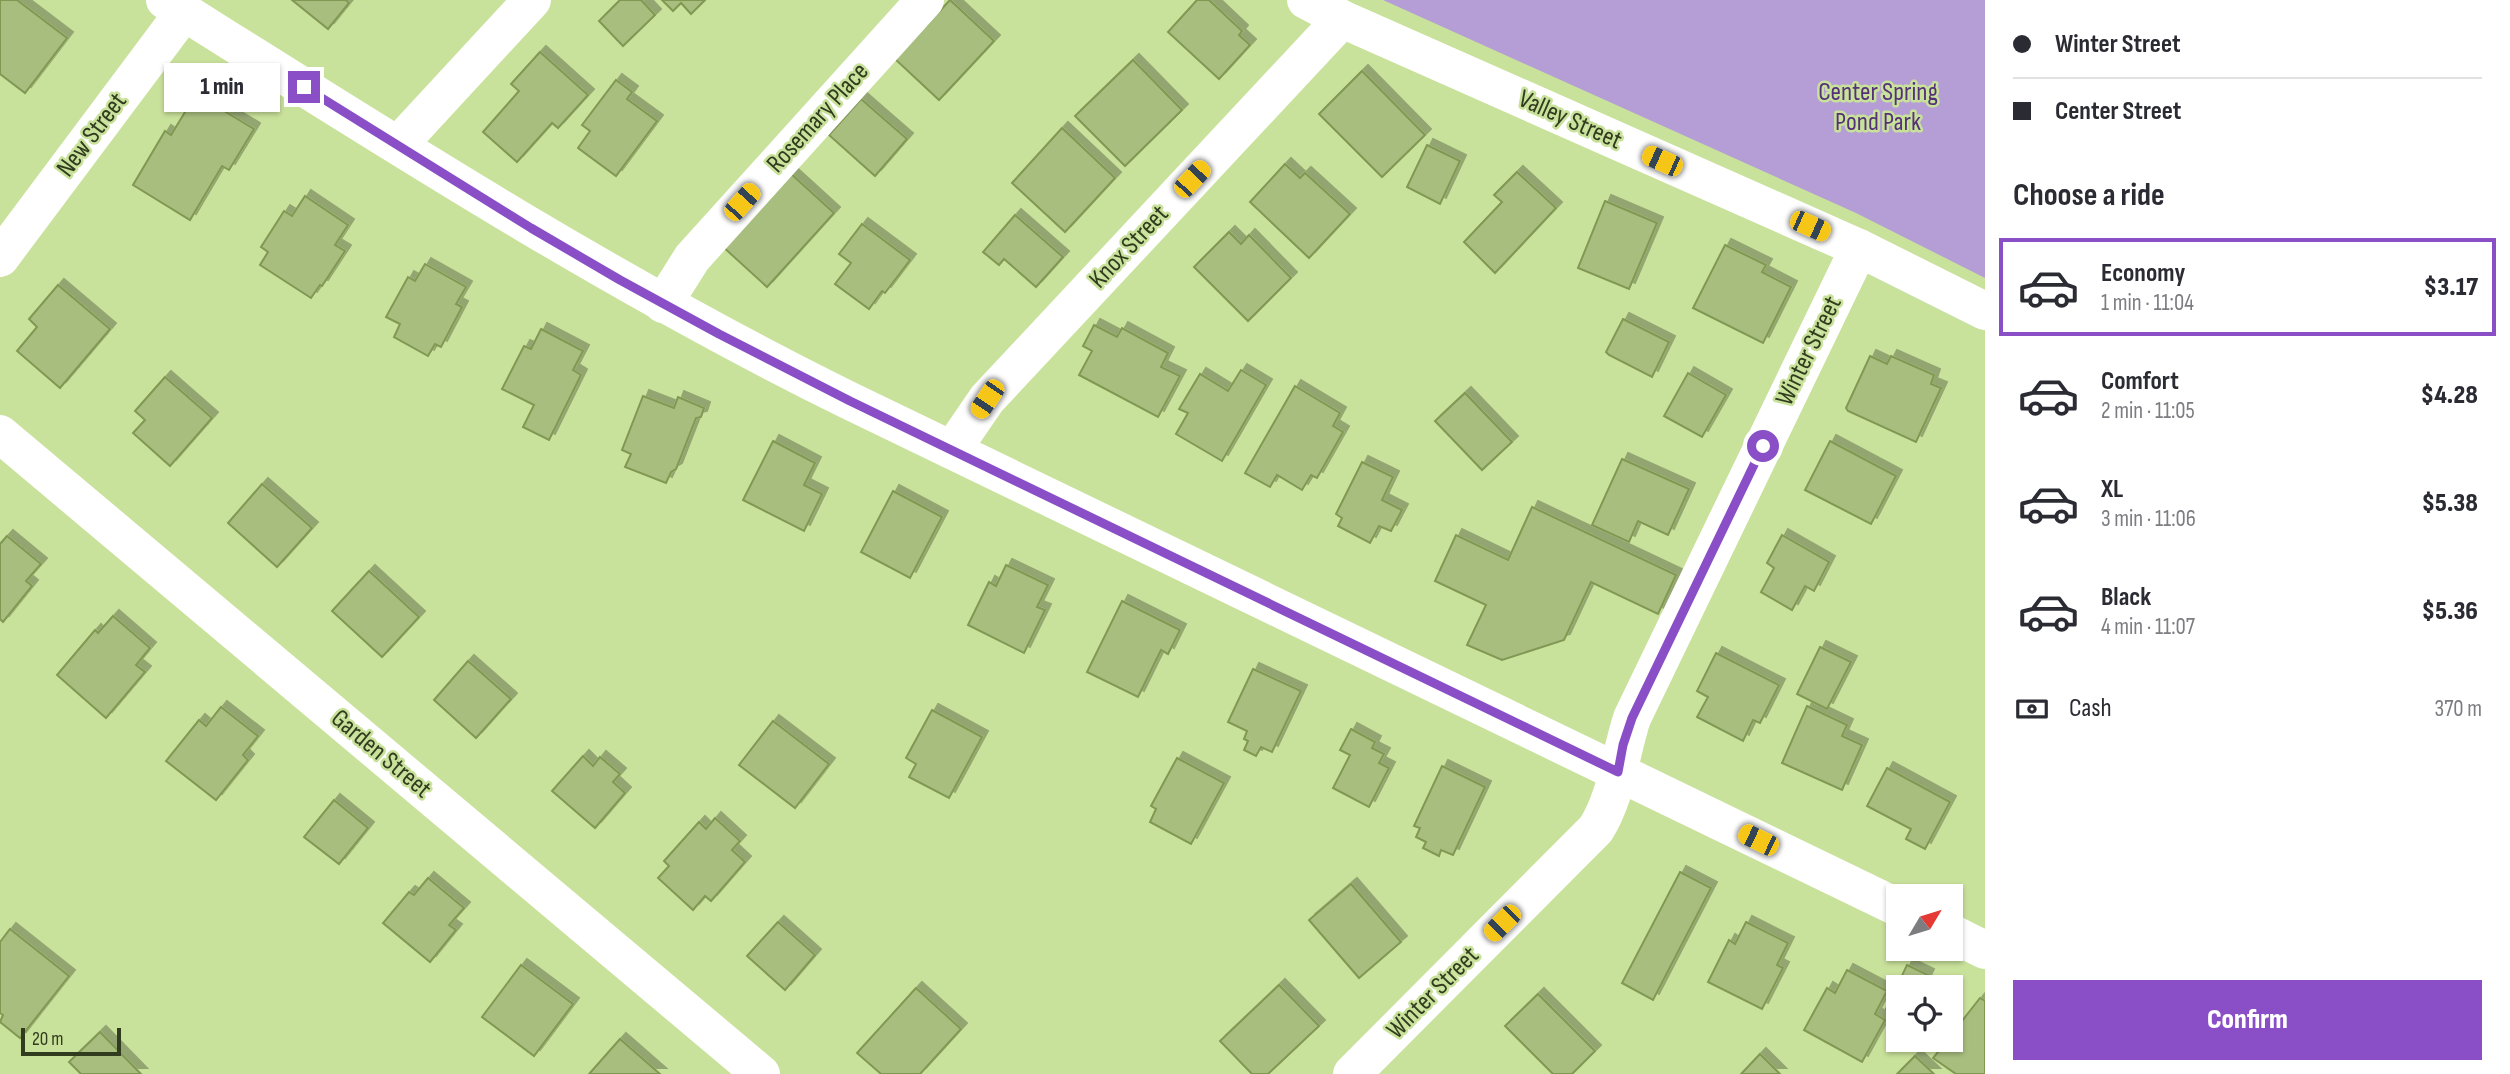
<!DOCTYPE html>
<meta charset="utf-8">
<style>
body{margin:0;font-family:"Sofia Sans Condensed",sans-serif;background:#f2f2f3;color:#2b2b33;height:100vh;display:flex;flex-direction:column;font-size:26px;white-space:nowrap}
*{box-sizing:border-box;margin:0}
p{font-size:23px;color:#7c7c81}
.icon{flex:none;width:38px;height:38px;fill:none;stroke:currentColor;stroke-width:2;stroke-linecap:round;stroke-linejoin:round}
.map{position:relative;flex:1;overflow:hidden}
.details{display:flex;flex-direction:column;background:#fff;width:525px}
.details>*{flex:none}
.top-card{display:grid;align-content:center;height:154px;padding:0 28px;background:#fff}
.needle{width:46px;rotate:52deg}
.controls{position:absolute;left:1886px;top:884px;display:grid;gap:14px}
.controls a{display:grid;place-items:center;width:77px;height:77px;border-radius:0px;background:#fff;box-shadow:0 2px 5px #0004;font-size:35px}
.scale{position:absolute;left:21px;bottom:18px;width:100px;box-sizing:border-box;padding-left:7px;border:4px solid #313b1e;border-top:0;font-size:19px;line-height:24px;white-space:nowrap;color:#313b1e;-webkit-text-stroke:5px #c9e29b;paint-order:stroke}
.end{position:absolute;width:32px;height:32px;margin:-16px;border:9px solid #8a4fc6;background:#fff;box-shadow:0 0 0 4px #fff}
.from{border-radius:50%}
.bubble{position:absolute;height:49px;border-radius:0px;background:#fff;box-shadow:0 2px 5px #0004;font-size:23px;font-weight:800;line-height:49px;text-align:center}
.car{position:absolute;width:21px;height:42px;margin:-21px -10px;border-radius:9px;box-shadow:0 0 5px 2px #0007;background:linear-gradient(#f5c518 24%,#345 0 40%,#f5c518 0 76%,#345 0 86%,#f5c518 0)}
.top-card b{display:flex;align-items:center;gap:24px;height:66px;font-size:26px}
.top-card b+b{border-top:2px solid #e1e1e2}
.top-card i{width:18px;height:18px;background:#2b2b33}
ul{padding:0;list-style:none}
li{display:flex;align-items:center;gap:21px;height:98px;margin:0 14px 10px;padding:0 14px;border:4px solid transparent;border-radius:0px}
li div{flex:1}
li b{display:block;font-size:26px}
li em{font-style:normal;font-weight:800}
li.selected{border-color:#8a4fc6}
li>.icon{width:63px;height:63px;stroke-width:1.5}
h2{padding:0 28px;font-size:32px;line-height:84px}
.pay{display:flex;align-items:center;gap:18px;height:77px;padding:0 28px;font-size:26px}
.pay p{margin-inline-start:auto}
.primary-button{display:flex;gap:14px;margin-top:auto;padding:14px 28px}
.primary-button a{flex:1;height:80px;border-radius:0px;background:#8a4fc6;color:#fff;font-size:28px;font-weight:800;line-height:80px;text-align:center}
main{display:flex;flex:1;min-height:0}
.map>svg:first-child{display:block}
</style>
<main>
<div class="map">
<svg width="1985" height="1074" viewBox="0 0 1985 1074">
<defs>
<filter id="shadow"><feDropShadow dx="6" dy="-6" stdDeviation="0" flood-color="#0004"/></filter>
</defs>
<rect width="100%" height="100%" fill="#c9e29b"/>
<path fill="#b59ed5" d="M1383,0H1985V278L1856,213Z"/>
<g fill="#a8be7f" stroke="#819853" stroke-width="2" filter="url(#shadow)">
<path d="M0,0H17L67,38L25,93L0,74Z"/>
<path d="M292,0H346L349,3L328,29Z"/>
<path d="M620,0H641L655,15L623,46L599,21Z"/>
<path d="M662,0H705L691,14L681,3L673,11Z"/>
<path d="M950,0L994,41L939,100L895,59Z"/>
<path d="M1197,0H1209L1242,31L1239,35L1250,45L1219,79L1168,32Z"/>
<path d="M540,52L588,95L558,128L552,123L517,162L483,132L519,91L511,84Z"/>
<path d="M1133,60L1182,110L1125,166L1075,116Z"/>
<path d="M1362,71L1425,135L1382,177L1319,114Z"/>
<path d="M616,80L632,92L627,99L657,121L616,176L578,148L590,131L582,125Z"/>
<path d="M196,94L254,129L229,170L222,166L190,220L133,185L165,131L171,135Z"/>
<path d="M861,99L907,139L875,176L829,135Z"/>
<path d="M1062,128L1115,178L1065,232L1012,183Z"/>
<path d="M1427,145L1460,161L1440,204L1407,187Z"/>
<path d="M1285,164L1300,178L1305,173L1350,214L1309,258L1250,202Z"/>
<path d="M789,172L834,213L767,287L721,245Z"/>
<path d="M1517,172L1556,208L1495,273L1464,242L1502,202L1494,195Z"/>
<path d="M305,196L348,225L335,245L345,251L322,286L320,285L311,298L260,265L268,252L261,247L284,211L292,216Z"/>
<path d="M1605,201L1657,223L1629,289L1578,268Z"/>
<path d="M1015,215L1063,257L1036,287L1004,259L999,265L983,252Z"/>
<path d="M862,224L910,260L885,293L882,291L869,309L835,284L851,263L839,254Z"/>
<path d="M1229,232L1241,244L1249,235L1291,278L1248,321L1194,267Z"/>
<path d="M1725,245L1766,265L1762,272L1791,287L1763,343L1693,308Z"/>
<path d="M425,264L466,287L456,304L462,307L441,347L435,344L428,356L394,337L400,324L386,317L408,277L415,281Z"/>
<path d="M58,285L110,329L60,388L17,351L37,327L29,319Z"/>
<path d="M1623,319L1669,342L1652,377L1609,355L1606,352Z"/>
<path d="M1094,325L1117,337L1122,328L1168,353L1161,367L1180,376L1158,417L1079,375L1092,351L1083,346Z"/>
<path d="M541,329L583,351L573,370L581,375L549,440L523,427L534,405L502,389L524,346L531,349Z"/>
<path d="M1870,356L1887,364L1891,356L1934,375L1931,384L1941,388L1916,442L1848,411L1846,408Z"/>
<path d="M1241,370L1266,385L1222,461L1176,434L1188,413L1179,409L1200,374L1228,391Z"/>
<path d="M1688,373L1726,395L1702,437L1664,416Z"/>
<path d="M165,377L212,418L170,466L133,433L145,420L135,411Z"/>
<path d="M1295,386L1340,413L1333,426L1343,432L1317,478L1311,475L1302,490L1277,475L1270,487L1245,473Z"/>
<path d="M1465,393L1512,442L1482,470L1435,421Z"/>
<path d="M643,396L674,408L678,397L704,408L701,417L696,418L676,469L671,472L666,483L625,467L631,454L622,450Z"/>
<path d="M773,441L815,463L804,485L822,494L804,531L743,500Z"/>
<path d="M1830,441L1896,476L1871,524L1805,490Z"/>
<path d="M1622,459L1689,489L1668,535L1638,521L1629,542L1592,525Z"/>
<path d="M1362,462L1393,477L1382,500L1402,510L1391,531L1379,526L1370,543L1338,526L1342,518L1336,514Z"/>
<path d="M262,484L312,528L277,567L228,523Z"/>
<path d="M893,491L942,517L910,578L861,552Z"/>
<path d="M1532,507L1676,575L1658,614L1591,582L1564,640L1502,660L1467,645L1486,605L1435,581L1456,535L1508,560Z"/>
<path d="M1782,535L1829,562L1814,591L1805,586L1792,610L1761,592L1774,568L1767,563Z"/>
<path d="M7,536L41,564L26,581L32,586L3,622L0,619V544Z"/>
<path d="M1006,565L1048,585L1037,607L1045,610L1024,653L968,625L989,582L996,586Z"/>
<path d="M369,571L419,617L382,657L332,611Z"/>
<path d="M1122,601L1180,630L1168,654L1161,650L1138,697L1087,672Z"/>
<path d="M113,616L150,648L136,665L145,672L106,718L57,675L95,630L98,633Z"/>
<path d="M1820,647L1851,662L1827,709L1797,694Z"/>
<path d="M1716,653L1779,685L1760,723L1753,720L1743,741L1697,717L1708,697L1697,691Z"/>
<path d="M468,661L511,699L476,738L434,700Z"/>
<path d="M1253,669L1301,691L1272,752L1261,747L1256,756L1244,750L1248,741L1244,739L1247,731L1228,722Z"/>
<path d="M1807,706L1847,725L1842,736L1862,745L1842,790L1782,763Z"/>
<path d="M221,707L258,736L243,755L248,760L216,800L166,761L199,720L206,726Z"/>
<path d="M932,710L982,737L949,798L909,777L916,764L906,758Z"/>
<path d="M773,721L829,764L795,808L739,765Z"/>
<path d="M1351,729L1375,742L1372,748L1384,754L1379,763L1389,768L1369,807L1333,788L1350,755L1340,750Z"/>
<path d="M583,756L593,766L600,757L620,774L613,782L625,793L595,828L552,791Z"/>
<path d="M1177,758L1224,783L1191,844L1150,822L1156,809L1151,806Z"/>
<path d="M1442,766L1485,787L1453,855L1441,850L1439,856L1423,848L1426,842L1416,837L1420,828L1414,826Z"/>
<path d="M1887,768L1950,802L1925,849L1906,839L1911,829L1867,806Z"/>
<path d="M334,800L368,828L339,864L304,837Z"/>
<path d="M715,818L740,841L732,850L745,862L711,901L705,896L693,910L658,878L669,866L664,861L699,822L706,829Z"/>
<path d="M1680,872L1711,888L1653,1000L1622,983Z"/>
<path d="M428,878L464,908L449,925L456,930L430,962L383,923L409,892L414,895Z"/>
<path d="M1351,884L1401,942L1359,978L1309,920Z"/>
<path d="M778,922L815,955L785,990L747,956Z"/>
<path d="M1746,922L1788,943L1777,965L1783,968L1762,1009L1708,982L1729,940L1735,944Z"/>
<path d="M10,929L69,976L20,1038L0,1022L3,1015L0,1013V942Z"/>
<path d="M521,965L573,1004L534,1056L482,1017Z"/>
<path d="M1907,965L1928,975L1922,987H1899V1016L1886,1009Z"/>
<path d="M1847,970L1887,991L1875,1014L1885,1020L1862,1062L1804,1030L1827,988L1835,993Z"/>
<path d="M1279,985L1319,1026L1268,1074H1252L1220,1041Z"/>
<path d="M916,988L961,1029L920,1074H881L857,1053Z"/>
<path d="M1538,994L1595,1051L1572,1074H1553L1505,1026Z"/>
<path d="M1980,998L1985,1001V1074H1956L1933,1058L1948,1040H1951V1035Z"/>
<path d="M100,1032L141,1074H81L69,1062Z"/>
<path d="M620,1039L660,1074H589Z"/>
<path d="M1760,1054L1780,1074H1741Z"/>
<path d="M1915,1056L1934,1074H1897Z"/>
</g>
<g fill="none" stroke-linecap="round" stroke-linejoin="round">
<g stroke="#fff" stroke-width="38">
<path d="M1306,0L1342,19L1859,248L1985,311"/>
<path d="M398,145L532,0"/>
<path d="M0,258L184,12"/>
<path d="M663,304L692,258L925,0"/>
<path d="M0,434L761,1074"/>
<path d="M952,450L987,399L1342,19"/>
<path d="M1352,1074L1596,829C1617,795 1620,755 1632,718L1859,248"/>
</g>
<g stroke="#fff" stroke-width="38">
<path d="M165,0C389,141 612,284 850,401L1899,908"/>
<path d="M1951,933L1985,950"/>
</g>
</g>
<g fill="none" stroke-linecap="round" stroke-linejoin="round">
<path stroke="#8a4fc6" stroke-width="9" d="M304,87L531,228L620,280L719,334L850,401L1618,772L1623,745L1632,718L1763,446"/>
</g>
<g text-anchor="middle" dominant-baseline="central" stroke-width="5" stroke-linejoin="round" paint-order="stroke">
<g font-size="26" fill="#543178" stroke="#c9e29b">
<text x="1878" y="92">Center Spring<tspan x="1878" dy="30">Pond Park</tspan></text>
</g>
<g font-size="26" fill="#313b1e" stroke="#c9e29b">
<text transform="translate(818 118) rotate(-48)">Rosemary Place</text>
<text transform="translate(1570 120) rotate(24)">Valley Street</text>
<text transform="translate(92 135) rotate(-53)">New Street</text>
<text transform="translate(1129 247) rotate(-47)">Knox Street</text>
<text transform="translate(1809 351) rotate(-64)">Winter Street</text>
<text transform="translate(381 754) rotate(40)">Garden Street</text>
<text transform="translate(1433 993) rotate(-45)">Winter Street</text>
</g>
</g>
</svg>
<div class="controls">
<a><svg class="needle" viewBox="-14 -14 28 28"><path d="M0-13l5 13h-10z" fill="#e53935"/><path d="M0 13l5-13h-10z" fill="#7c7c81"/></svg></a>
<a><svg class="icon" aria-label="locate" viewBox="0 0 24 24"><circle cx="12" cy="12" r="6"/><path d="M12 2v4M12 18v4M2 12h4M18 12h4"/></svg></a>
</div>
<div class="scale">20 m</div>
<i class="end from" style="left:1763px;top:446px"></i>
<i class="end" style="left:304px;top:87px"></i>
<div class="bubble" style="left:164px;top:63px;width:116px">1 min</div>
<i class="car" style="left:1662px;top:161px;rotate:294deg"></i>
<i class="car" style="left:1192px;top:179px;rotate:43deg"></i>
<i class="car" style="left:742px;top:202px;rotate:42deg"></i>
<i class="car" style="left:1810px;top:226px;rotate:114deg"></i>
<i class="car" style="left:987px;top:399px;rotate:214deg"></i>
<i class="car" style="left:1758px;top:840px;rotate:296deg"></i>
<i class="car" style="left:1502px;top:923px;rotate:225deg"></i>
</div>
<section class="details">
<div class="top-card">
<b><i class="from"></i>Winter Street</b>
<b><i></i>Center Street</b>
</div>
<h2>Choose a ride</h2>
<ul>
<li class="selected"><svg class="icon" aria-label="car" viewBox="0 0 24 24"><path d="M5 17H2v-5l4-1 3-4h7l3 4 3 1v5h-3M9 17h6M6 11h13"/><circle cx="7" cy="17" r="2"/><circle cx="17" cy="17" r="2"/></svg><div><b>Economy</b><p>1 min · 11:04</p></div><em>$3.17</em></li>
<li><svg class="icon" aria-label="car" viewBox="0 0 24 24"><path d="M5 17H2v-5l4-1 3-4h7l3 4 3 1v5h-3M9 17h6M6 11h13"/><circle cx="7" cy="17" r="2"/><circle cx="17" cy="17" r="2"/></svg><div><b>Comfort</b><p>2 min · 11:05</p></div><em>$4.28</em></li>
<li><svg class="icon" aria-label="car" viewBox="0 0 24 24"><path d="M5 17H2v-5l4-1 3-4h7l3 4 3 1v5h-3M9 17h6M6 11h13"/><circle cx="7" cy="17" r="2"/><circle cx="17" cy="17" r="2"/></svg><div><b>XL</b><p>3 min · 11:06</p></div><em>$5.38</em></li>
<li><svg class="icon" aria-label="car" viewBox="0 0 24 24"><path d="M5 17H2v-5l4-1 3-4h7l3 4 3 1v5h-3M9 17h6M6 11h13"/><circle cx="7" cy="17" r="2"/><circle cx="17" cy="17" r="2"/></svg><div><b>Black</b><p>4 min · 11:07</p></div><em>$5.36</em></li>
</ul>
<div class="pay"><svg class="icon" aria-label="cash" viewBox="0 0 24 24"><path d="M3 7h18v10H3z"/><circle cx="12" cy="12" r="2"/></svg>Cash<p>370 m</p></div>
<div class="primary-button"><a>Confirm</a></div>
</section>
</main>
